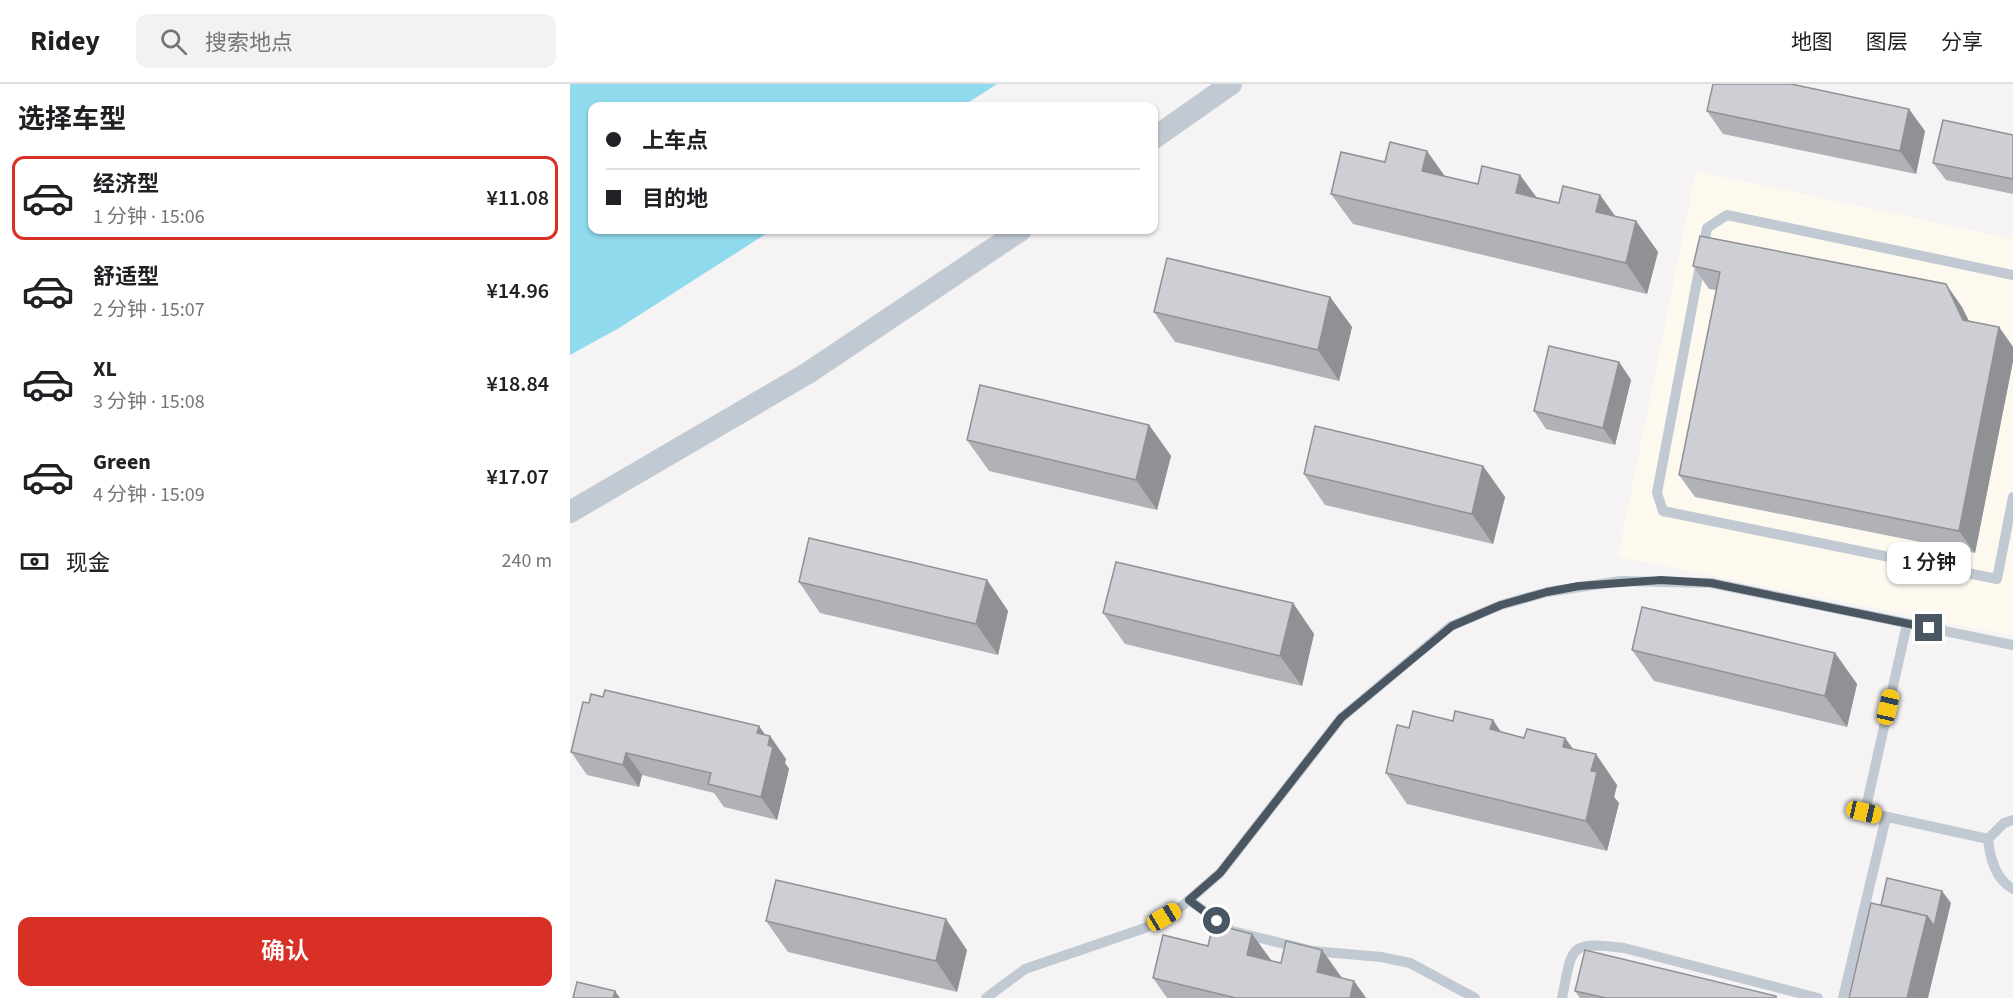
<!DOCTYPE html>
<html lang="zh">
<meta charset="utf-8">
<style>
body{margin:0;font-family:"Source Sans 3","Noto Sans SC",sans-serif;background:#f2f2f2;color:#202124;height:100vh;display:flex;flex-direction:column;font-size:22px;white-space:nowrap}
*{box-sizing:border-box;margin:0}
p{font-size:20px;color:#757577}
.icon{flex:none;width:33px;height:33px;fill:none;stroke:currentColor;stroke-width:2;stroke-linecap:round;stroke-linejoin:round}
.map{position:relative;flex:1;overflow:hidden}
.details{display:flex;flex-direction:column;background:#fff;width:570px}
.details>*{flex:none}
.banner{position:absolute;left:18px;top:18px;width:570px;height:132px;border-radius:12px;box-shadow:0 2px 4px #0004;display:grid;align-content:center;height:132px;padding:0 18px;background:#fff}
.end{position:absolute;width:27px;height:27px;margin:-14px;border:8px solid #4a5661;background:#fff;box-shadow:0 0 0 3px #fff}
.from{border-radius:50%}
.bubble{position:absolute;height:42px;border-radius:12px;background:#fff;box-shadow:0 2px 4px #0004;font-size:20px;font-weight:600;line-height:42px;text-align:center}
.car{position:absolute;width:18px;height:36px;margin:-18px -9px;border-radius:8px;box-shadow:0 0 4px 2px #0007;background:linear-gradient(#f5c518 24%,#345 0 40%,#f5c518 0 76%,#345 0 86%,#f5c518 0)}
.banner b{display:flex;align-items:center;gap:21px;height:57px;font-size:22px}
.banner b+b{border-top:2px solid #e0e0e0}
.banner i{width:15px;height:15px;background:#202124}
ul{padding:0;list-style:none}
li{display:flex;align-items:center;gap:18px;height:84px;margin:0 12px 9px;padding:0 6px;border:3px solid transparent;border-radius:12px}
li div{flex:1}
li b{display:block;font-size:22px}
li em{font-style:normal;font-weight:600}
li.on{border-color:#d93025}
li>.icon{width:54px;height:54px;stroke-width:1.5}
h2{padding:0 18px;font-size:27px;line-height:72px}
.pay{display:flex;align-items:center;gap:15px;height:66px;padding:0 18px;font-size:22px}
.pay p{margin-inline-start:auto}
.button{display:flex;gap:12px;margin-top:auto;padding:12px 18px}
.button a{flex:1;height:69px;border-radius:12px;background:#d93025;color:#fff;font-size:24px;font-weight:600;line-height:69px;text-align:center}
header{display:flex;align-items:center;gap:36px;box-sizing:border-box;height:84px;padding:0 30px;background:#fff;border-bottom:2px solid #e0e0e0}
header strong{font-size:28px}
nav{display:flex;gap:33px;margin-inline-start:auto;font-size:21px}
.search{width:420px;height:54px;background:#f2f2f2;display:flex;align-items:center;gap:15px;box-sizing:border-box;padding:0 21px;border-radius:12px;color:#757577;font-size:22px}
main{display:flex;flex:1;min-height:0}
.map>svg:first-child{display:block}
</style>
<header>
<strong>Ridey</strong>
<div class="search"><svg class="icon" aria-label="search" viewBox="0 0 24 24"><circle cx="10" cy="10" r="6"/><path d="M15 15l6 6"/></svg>搜索地点</div>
<nav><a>地图</a><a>图层</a><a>分享</a></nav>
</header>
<main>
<section class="details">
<h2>选择车型</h2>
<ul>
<li class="on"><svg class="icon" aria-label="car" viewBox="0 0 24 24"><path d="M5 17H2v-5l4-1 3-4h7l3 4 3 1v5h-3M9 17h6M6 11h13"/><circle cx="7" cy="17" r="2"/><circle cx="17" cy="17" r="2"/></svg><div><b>经济型</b><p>1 分钟 · 15:06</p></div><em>¥11.08</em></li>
<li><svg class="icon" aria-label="car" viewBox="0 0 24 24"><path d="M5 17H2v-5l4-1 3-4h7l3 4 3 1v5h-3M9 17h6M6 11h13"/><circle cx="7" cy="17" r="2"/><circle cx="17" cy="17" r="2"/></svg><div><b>舒适型</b><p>2 分钟 · 15:07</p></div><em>¥14.96</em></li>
<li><svg class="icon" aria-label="car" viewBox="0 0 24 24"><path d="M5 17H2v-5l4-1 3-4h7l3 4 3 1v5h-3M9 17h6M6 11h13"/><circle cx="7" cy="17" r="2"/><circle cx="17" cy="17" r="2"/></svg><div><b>XL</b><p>3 分钟 · 15:08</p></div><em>¥18.84</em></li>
<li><svg class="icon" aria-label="car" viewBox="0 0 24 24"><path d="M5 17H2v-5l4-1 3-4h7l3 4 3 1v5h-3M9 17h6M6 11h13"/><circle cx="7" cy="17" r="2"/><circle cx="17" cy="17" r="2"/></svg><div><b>Green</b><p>4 分钟 · 15:09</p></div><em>¥17.07</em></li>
</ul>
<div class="pay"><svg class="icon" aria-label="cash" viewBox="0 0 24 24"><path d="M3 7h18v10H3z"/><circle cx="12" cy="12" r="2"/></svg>现金<p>240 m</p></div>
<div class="button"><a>确认</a></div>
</section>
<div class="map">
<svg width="1443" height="914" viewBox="0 0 1443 914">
<rect width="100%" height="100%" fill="#f5f3f3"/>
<path fill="#fdf9ef" d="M1126,87L1443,155V552L1048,473Z"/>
<path fill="#90daee" d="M0,0H427L393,22H22V146H202L49,244L0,271Z"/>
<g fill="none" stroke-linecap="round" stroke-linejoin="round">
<g stroke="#c1cad2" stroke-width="10">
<path d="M1443,191L1157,131L1137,144L1087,409L1093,427L1427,495L1443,413"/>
<path d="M1337,540L1295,728L1418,755"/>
<path d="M1443,736L1434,739L1418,755C1420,774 1425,795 1443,805"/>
<path d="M619,816L662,847L743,867L811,873L840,879L905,914"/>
<path d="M416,914L455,885L575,844L612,822L650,789L771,634L881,542L931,521L977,508L1051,497L1141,499L1443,561"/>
<path d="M992,914C1003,862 997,857 1054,864L1248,914"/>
<path d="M1273,914L1316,733"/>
</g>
<g stroke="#c1cad2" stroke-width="22">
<path d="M584,54L661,0"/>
<path d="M0,428L238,289L451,146"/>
</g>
</g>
<g fill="#b0b2b7">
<path d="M1137,27L1355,47L1346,90L1153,50Z"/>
<path d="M1443,51V110L1376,96L1363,79Z"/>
<path d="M950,91L967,114L989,119L1030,111L1046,133L1066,137L1088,168L1077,210L783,140L761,110L875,92L908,100Z"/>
<path d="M1123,182L1392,223L1399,237L1429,243L1443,263V277L1405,469L1125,413L1109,391L1146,206L1139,205Z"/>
<path d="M760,213L782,243L769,297L605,258L584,228Z"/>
<path d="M1049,278L1061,296L1045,361L976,345L964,327Z"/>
<path d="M579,341L601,372L587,426L419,387L397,356Z"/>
<path d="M913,382L935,413L923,460L755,421L734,390Z"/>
<path d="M417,496L438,527L428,571L250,529L229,498Z"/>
<path d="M723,519L744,550L732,602L555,560L533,529Z"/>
<path d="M1062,566L1265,569L1287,600L1277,643L1084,597Z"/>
<path d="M19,619L200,652L216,675L215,679L219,685L207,736L154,723L144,709L72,691L69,703L17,691L1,668Z"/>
<path d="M839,644L931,648L954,654H995L1003,665L1047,701L1044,713L1049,719L1037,767L837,720L816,689Z"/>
<path d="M196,837L397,866L387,908L218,868Z"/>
<path d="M682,850L701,877L711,879L752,866L772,894L784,897L796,914H597L583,894L638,862Z"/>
<path d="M1005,907L1208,914H1010Z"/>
</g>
<g fill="#909195">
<path d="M1339,25L1355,47L1346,90L1330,67Z"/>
<path d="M857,67L879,98L852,87Z"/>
<path d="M950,91L972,121L946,109Z"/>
<path d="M1030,111L1052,142L1026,128Z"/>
<path d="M1066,137L1088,168L1077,210L1056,179Z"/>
<path d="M1376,200L1392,223L1409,258L1393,236Z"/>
<path d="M760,213L782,243L769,297L748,266Z"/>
<path d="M1429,243L1443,263V277L1405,469L1389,447Z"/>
<path d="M1049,278L1061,296L1045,361L1033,344Z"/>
<path d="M579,341L601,372L587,426L566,396Z"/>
<path d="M913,382L935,413L923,460L902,430Z"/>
<path d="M417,496L438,527L428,571L406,540Z"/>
<path d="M723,519L744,550L732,602L710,572Z"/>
<path d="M1265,569L1287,600L1277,643L1255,612Z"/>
<path d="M923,636L944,667L920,645Z"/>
<path d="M189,642L199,656L200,652L216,675L215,679L219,685L207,736L191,713L187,649Z"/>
<path d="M995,654L1017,684L993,663Z"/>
<path d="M56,669L72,691L69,703L53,681Z"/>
<path d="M1026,670L1047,701L1044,713L1049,719L1037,767L1016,737L1021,687Z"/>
<path d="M1372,807L1381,819L1358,914H1337L1357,832Z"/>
<path d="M376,835L397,866L387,908L366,877Z"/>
<path d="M682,850L704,880L677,871Z"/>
<path d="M752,866L774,897L747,888Z"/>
<path d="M784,897L796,914H780Z"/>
<path d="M45,907L50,914H43Z"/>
</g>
<g fill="#cdcfd5" stroke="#909195" stroke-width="1.5">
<path d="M1143,0H1221L1339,25L1330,67L1137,27Z"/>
<path d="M1373,36L1443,51V95L1363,79Z"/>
<path d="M820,58L857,67L852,87L908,100L912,82L950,91L946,109L989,119L993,102L1030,111L1026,128L1066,137L1056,179L761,110L771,68L815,78Z"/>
<path d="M1130,152L1376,200L1393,236L1429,243L1389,447L1109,391L1150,188L1123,182Z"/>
<path d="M597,174L760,213L748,266L584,228Z"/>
<path d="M979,262L1049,278L1033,344L964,327Z"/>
<path d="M410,301L579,341L566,396L397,356Z"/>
<path d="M745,342L913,382L902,430L734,390Z"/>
<path d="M239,454L417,496L406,540L229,498Z"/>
<path d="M546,478L723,519L710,572L533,529Z"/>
<path d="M1072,523L1265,569L1255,612L1062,566Z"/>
<path d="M35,606L189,642L187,649L200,652L198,661L203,663L191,713L138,700L141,689L56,669L53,681L1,668L13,618L19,619L21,610L33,613Z"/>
<path d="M843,627L883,637L885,627L923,636L920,645L954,654L957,645L995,654L993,663L1026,670L1021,687L1027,688L1016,737L816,689L827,641L839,644Z"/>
<path d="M1317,794L1372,807L1364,842L1357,832L1311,821Z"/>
<path d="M206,796L376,835L366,877L196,837Z"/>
<path d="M1301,819L1357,832L1337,914H1279Z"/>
<path d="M643,840L682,850L677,871L711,879L716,857L752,866L747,888L784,897L780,914H666L583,894L593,851L638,862Z"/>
<path d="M1015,866L1206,912V914H1036L1005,907Z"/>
<path d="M7,898L45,907L43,914H3Z"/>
</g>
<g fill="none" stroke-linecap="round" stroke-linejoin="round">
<path stroke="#4a5661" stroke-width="8" d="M647,837L619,816L650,789L771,634L882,542L931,521L977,508L1009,502L1091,496L1141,499L1359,544"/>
</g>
</svg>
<i class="end from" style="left:647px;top:837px"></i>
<i class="end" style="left:1359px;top:544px"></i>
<div class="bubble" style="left:1317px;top:458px;width:84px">1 分钟</div>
<i class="car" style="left:1318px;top:623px;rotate:13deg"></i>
<i class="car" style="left:1294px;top:728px;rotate:103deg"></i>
<i class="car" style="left:594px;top:833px;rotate:59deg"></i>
<div class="banner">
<b><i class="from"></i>上车点</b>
<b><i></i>目的地</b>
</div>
</div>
</main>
